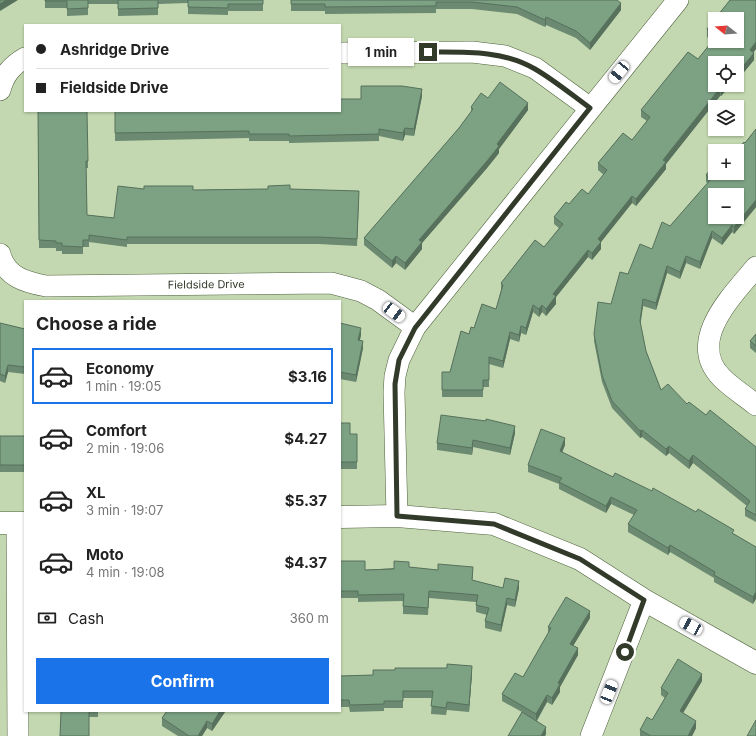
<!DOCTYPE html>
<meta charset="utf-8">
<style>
body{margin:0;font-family:Inter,sans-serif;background:#f6f6f6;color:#222;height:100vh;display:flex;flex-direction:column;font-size:15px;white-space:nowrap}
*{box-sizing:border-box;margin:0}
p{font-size:13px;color:#767676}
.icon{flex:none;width:22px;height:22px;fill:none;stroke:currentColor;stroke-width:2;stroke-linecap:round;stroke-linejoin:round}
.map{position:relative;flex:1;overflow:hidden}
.panel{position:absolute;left:24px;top:300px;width:317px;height:412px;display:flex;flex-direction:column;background:#fff;border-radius:0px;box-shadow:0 1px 3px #0004}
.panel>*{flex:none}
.top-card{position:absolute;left:24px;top:24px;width:317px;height:88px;border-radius:0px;box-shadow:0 1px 3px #0004;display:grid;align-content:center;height:88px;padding:0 12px;background:#fff}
.needle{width:26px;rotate:287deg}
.controls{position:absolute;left:708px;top:12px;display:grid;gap:8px}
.controls a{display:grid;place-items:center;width:36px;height:36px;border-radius:0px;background:#fff;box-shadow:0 1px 3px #0004;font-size:20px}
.end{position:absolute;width:18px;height:18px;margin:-9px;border:5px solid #323a2a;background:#fff;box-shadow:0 0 0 2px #fff}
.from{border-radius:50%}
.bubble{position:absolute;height:28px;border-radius:0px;background:#fff;box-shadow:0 1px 3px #0004;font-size:13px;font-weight:700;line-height:28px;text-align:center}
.car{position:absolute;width:12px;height:24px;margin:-12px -6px;border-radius:5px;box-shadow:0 0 3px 1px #0007;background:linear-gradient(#fff 24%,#345 0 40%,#fff 0 76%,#345 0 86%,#fff 0)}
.top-card b{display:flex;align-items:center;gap:14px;height:38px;font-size:15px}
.top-card b+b{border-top:1px solid #e0e0e0}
.top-card i{width:10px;height:10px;background:#222}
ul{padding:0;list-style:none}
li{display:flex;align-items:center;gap:12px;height:56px;margin:0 8px 6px;padding:0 4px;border:2px solid transparent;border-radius:0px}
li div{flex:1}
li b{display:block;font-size:15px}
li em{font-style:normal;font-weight:700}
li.selected{border-color:#1a73e8}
li>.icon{width:36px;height:36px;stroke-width:1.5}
h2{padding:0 12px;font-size:18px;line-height:48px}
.pay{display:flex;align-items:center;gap:10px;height:44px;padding:0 12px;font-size:15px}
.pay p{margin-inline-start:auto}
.cta{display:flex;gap:8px;margin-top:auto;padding:8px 12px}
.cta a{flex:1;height:46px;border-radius:0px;background:#1a73e8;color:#fff;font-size:16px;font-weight:700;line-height:46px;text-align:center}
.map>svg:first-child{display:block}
</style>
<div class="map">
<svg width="756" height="736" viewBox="0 0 756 736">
<rect width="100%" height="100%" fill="#c3d8b0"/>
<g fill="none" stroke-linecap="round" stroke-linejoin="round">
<defs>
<g id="minor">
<path d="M340,53L472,52L505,56L535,68L590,108"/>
<path d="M0,90C4,75 11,66 25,58"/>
<path id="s1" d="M0,254C6,277 25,282 46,286L331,283L361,291L378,300L415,327"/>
<path d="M756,267C733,295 685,341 722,378C732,388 745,396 756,405"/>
<path d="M397,516L394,392L395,376L399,360L415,327L678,0"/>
<path d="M17,523L18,736"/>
<path d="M591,736L644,600"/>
</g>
<g id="tertiary">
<path d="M340,517L397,516L494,524L580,559L644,600L756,663"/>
<path d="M0,523H25"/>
</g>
</defs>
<use href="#minor" stroke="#4e613d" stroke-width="22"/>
<use href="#tertiary" stroke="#4e613d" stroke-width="23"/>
<use href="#minor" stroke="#fff" stroke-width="21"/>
<use href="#tertiary" stroke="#fff" stroke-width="22"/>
</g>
<g fill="#6b8a71" fill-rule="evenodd">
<path d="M45,0H263V11H228V15L188,14V3L158,4V15L118,16V4H88V15L67,16V8H45Z"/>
<path d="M291,0H617L621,10L590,50L576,38L546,25L545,27L517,14L472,9H436V13L325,14V11H291Z"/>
<path d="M730,0H756V49L753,52L754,53V60L744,72L742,70L737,77V63H715V85H731L721,96H720L666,164V169L636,206L632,203L601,241V249L592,260L588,257L556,297V304L546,316L542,312L539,317L533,312L526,335L521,333L519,342L510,339L503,368L489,364V387H483V397H442V372H450L461,331L469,334L471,327L474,328L482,304L496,309L501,290V283L535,240L544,247L559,228L554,224V217L566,202L569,204L582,189L588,194L604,175L598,170V163L623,133L632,140L647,121L641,117V110L688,52L698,59L712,41L707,37V29ZM715,19H737V41H715Z"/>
<path d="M422,96L414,136L405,135L403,141L379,136V141L289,143V141H249V138L115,141V111H340L361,99Z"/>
<path d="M488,98L528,110L499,149V153L487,168L422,243V249L405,270L396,263L392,268L364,245V238L459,128L471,112V107Z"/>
<path d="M38,111L88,161V168H86L87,215L114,218L144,189L193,190L290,189L359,198L357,246L318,244H127V247L89,242V247H83V254H62V251H56V248H39Z"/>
<path d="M756,129V207L734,234L732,232L722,245L712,238L700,269L686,263L680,279L667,273L656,310L643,306L640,323L646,351L661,390L706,415L756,447V522L745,516V509L747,506L693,463L689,469L669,453L666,456L642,437L640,438L612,408L602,382L594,341V334L628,274L652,249L670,226L708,183L706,182V175L737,173L745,143Z"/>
<path d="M0,323L25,329V374L8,372L5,383L0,381Z"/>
<path d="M340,323L361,335L360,340L363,348L356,382L340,379Z"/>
<path d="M756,334V353L750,348V341Z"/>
<path d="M340,423L350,434H357V469H340Z"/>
<path d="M515,433L510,455L473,447L472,455L437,450V443Z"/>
<rect x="0" y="436" width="25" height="36"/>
<path d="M565,445L562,452L613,477L734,534L756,547L753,604L714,582V578L670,552L668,555L628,532V524L634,515L611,504L606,513L559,489V484L528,472V465Z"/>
<path d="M340,561L365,570L409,567L473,574L472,580L503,588H519L515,607L507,605L501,632L485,628V621L487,615L476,612V602L429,598L428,615L403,614V601L358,602V598H340Z"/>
<path d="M590,618L573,646L578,655L560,687V692L552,705L547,702L537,721L546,734L545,736H508L522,712L502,701V694L523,677L548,633V627Z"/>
<path d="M472,673L469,712L447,710L446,715L431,714L432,698H403V708H384V711L350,712L349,707H340V676Z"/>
<path d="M702,681L683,713L696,728L692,736H640V730L652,720L665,698L661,695V688Z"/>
<path d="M61,711H98V717H89Z"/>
<path d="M167,711H226L225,712L212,731L207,728L202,736H178L162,726V718Z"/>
</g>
<g fill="#57715c">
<path d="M6,0H18L0,11V4Z"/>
<path d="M621,3V10L590,50V43Z"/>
<path d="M546,17V25L545,27V20Z"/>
<path d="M756,42V49L750,57V50Z"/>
<path d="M754,53V60L744,72V65Z"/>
<path d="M742,63V70L737,77V70Z"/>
<path d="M725,85H731L721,96V89Z"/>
<path d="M720,88V96L666,164V169L636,206V199L663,160Z"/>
<path d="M422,89V96L414,136V129Z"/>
<path d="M528,103V110L499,149V153L487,168L422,243V249L405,270V263L419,240L497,144Z"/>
<path d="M405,128V135L403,141V133Z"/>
<path d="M632,196V203L598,246V239Z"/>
<path d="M756,200V207L734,234V227Z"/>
<path d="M732,225V232L722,245V238Z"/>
<path d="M712,231V238L700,269V262Z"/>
<path d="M601,242V249L592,260V253Z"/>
<path d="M588,250V257L556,297V304L546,316V309L553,294Z"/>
<path d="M396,256V263L392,268V261Z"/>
<path d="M686,256V263L680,279V272Z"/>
<path d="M667,266V273L656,310V303Z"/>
<path d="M643,299V306L640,328V321Z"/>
<path d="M533,305V312L526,335V328Z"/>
<path d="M542,305V312L539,317V309Z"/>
<path d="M521,326V333L519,342V335Z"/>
<path d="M361,328V335L358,347V340Z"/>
<path d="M510,332V339L503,368V361Z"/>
<path d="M363,341V348L356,382V375Z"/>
<path d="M8,365V372L5,383V376Z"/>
<path d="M515,426V433L510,455V448Z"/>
<path d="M642,430V437L640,438V431Z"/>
<path d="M565,438V445L560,458V451Z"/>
<path d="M473,440V447L472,455V448Z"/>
<path d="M669,446V453L666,456V449Z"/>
<path d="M693,455V463L689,469V461Z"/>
<path d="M611,497V504L606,513V506Z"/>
<path d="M670,545V552L668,555V548Z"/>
<path d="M519,581V588L515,607V600Z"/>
<path d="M756,592V599L753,604V597Z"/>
<path d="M507,598V605L501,632V625Z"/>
<path d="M590,611V618L570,651V644Z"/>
<path d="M578,648V655L560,687V692L552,705V698L558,683Z"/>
<path d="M472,666V673L469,712V705Z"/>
<path d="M702,674V681L680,718V711Z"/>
<path d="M547,695V702L536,721V714Z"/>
<path d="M220,711H226L225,712L212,731V724Z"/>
<path d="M207,721V728L202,736H198Z"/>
<path d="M696,721V728L692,736H688Z"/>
<path d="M546,727V734L545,736H541Z"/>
</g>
<g fill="#7ca183" stroke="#57715c" fill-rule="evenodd">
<path d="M0,0H6L0,4Z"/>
<path d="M45,0H88V8L67,9V1H45Z"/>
<path d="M118,0H158V8L118,9Z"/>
<path d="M188,0H263V4H228V8L188,7Z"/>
<path d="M291,0H617L621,3L590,43L576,31L546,17L545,20L517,7L472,2H436V6L325,7V4H291Z"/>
<path d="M730,0H756V42L750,50L754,53L744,65L742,63L737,70V63H715V85H725L721,89L720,88L663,160L666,162L636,199L632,196L598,239L601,242L592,253L588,250L553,294L556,296L546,309L542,305L539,309L533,305L526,328L521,326L519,335L510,332L503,361L489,357V380H483V390H442V372H450L461,331L469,334L471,327L474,328L482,304L496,309L503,285L501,283L535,240L544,247L563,224L554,217L566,202L569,204L582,189L588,194L607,170L598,163L623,133L632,140L650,117L641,110L688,52L698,59L715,38V41H737V19H715V36L707,29Z"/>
<path d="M500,82L528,103L497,144L499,146L487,161L419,240L422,242L405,263L396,256L392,261L364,238L459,128L473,109L471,107L481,93L488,98Z"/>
<path d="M361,86H402L422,89L414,129L405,128L403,133L379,129V134L289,136V134H249V131L115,133V111H340V99H361Z"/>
<path d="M38,111H87L88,161H86L87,215L114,218L118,186L144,189V186H193V190L268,189V186L290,185V189L359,191L357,239L318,237H127V240L89,235V240H83V247L62,246V243H56V241L39,240Z"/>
<path d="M756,129V200L734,227L732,225L722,238L712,231L700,262L686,256L680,272L667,266L656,303L643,299L640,321L646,351L661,390L668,384L687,404L689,402L706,415L710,410L756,447V515L745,509L750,501L693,455L689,461L669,446L666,449L642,430L640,431L612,401L602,375L594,334L598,302L611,304L620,272L628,274L640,244L652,249L662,222L670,226L711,179L706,175L715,164V173H737V151H736L744,142L745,143ZM715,195H737V217H715Z"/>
<path d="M0,323L25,329V367L8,365L5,376L0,374Z"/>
<path d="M340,323L361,328L358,340L363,341L356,375L340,372Z"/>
<path d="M756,334V346L750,341Z"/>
<path d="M441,415L486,421V419L515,426L510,448L473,440L472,448L437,443Z"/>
<path d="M340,423H350V434H357V462H340Z"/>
<path d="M541,429L565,438L560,451L613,477L615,473L652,491L653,488L696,512L698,509L734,530L732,533L756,547V592L753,597L714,575L715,572L670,545L668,548L628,524L637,510L611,497L606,506L559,482L562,478L528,465Z"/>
<rect x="0" y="436" width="25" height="29"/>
<path d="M340,561H365V570L394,569V561L409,562V567L438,570V564L473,567L472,580L503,588L505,578L519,581L515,600L507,598L501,625L485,621L489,608L476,605L478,595L429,591L428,608L403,606L404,594L358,595V591H340Z"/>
<path d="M566,597L590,611L570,644L578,648L558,683L560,684L552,698L547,695L536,714L502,694L515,673L523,677L551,628L548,627Z"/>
<path d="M678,659L702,674L680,711L696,721L688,736H651L640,730L647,717L652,720L668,693L661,688Z"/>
<path d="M447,664L472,666L469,705L447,702L446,708L431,706L433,691H403V701H384V704L350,705L349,700H340V676L373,675V670H395V668H447Z"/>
<path d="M61,711H89V736H60Z"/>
<path d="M167,711H220L212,724L207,721L198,736H189L162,718Z"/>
<path d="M522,712L546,727L541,736H508Z"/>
<path d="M756,720V736H747Z"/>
</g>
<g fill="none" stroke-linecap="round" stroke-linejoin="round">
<path stroke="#323a2a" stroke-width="5" d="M428,52C464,52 503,50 535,69C554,80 572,95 590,108L415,328L399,360L395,384L397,516L494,524L580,559L644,600L625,652"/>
</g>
<g text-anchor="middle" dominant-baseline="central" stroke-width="3" stroke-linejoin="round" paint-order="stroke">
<g font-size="11" fill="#323a2a" stroke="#d0e5bc">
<text stroke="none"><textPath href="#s1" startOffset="220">Fieldside Drive</textPath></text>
</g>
</g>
</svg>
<div class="controls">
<a><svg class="needle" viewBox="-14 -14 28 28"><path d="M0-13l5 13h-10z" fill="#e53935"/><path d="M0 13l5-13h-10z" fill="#767676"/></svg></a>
<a><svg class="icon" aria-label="locate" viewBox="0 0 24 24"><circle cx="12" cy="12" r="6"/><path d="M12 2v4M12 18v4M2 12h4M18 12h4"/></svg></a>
<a><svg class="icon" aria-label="layers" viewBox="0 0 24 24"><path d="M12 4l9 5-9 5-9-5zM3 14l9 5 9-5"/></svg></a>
<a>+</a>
<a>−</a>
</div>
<i class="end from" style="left:625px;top:652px"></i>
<i class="end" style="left:428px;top:52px"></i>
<div class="bubble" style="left:348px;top:38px;width:66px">1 min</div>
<i class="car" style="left:619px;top:72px;rotate:219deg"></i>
<i class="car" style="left:394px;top:312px;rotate:127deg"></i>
<i class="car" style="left:691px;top:626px;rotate:299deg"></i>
<i class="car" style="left:609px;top:692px;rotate:22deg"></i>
<div class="top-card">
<b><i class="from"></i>Ashridge Drive</b>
<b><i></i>Fieldside Drive</b>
</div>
<section class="panel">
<h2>Choose a ride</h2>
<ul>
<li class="selected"><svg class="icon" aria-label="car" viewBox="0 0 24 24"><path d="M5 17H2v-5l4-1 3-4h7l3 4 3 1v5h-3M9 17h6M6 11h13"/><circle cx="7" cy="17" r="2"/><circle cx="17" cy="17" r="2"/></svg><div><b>Economy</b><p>1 min · 19:05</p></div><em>$3.16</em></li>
<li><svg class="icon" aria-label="car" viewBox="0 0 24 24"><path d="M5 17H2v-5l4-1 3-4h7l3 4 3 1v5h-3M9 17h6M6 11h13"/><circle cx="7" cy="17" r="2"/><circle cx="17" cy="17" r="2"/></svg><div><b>Comfort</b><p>2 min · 19:06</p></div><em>$4.27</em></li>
<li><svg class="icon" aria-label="car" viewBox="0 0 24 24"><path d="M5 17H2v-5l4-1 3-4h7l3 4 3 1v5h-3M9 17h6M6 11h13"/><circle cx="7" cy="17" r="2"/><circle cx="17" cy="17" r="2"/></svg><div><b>XL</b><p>3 min · 19:07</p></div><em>$5.37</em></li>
<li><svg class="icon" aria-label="car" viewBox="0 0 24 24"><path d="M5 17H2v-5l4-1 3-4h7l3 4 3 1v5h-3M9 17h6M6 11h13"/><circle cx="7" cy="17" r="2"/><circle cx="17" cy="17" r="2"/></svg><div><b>Moto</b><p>4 min · 19:08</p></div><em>$4.37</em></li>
</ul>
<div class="pay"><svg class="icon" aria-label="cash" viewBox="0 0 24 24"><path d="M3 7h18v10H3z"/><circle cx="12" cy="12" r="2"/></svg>Cash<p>360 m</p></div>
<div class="cta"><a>Confirm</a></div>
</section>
</div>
